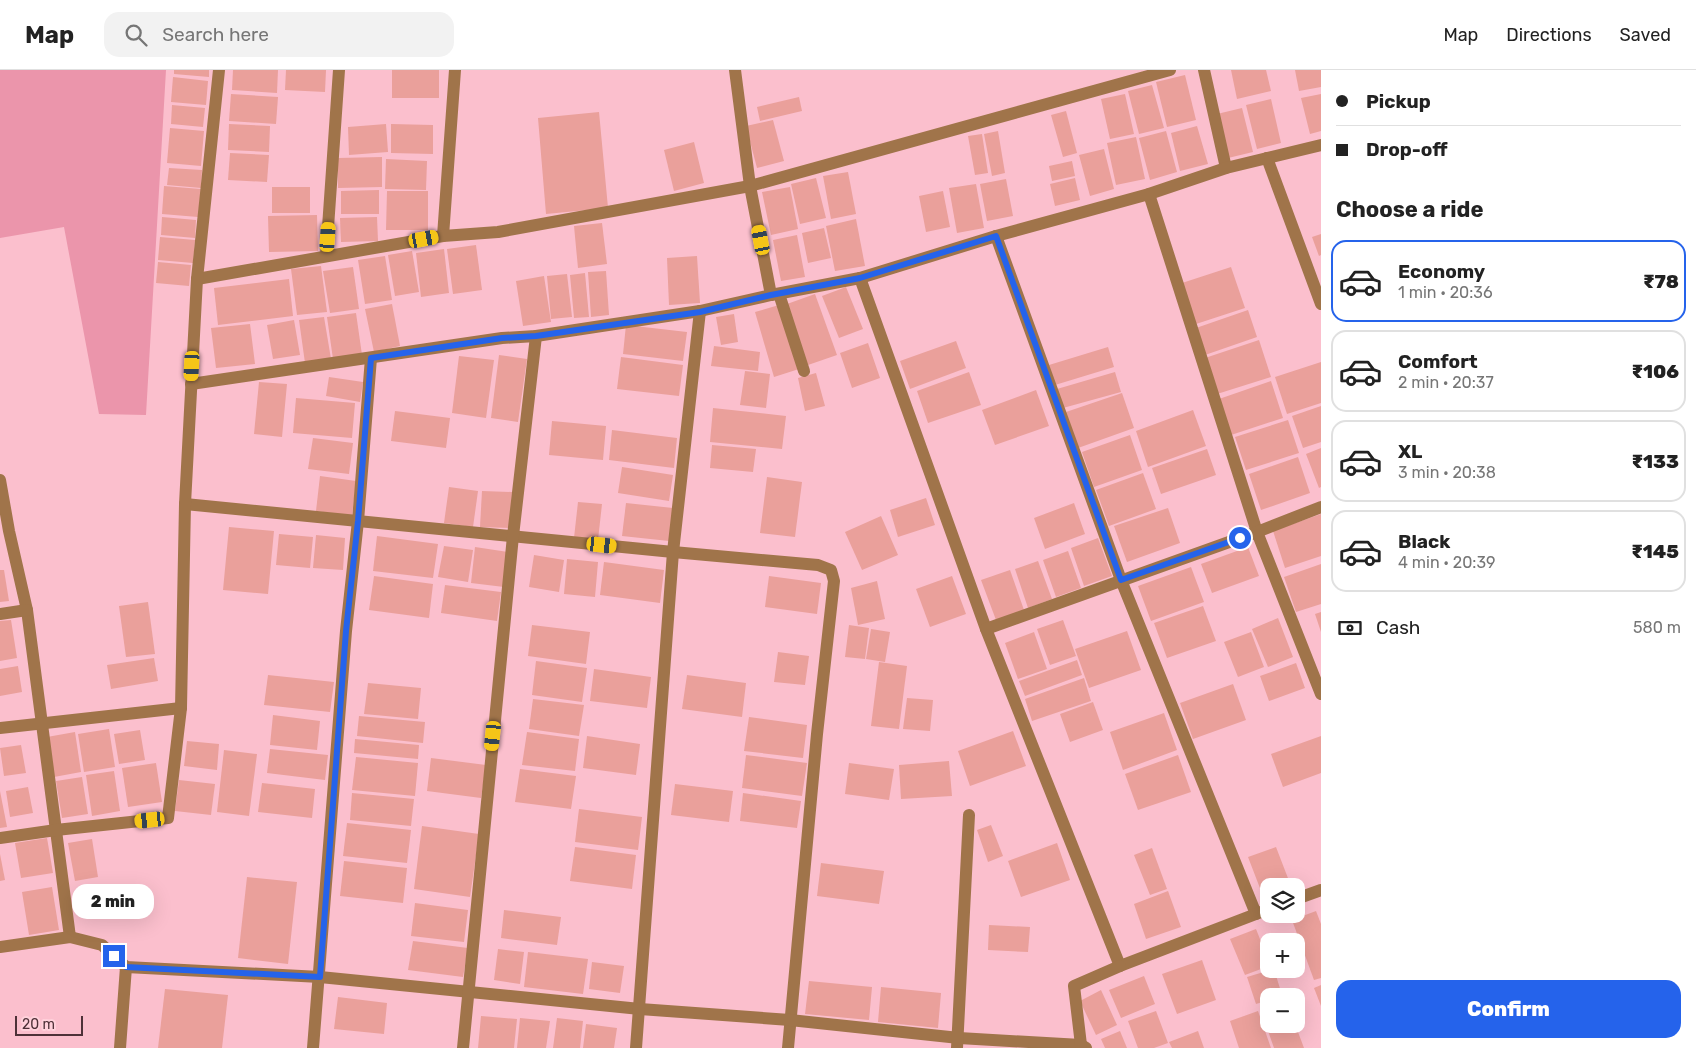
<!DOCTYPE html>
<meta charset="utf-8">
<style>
body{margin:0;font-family:Rubik,sans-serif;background:#f2f2f2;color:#222;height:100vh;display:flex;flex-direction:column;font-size:19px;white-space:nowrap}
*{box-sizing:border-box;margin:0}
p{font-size:16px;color:#767676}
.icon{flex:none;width:28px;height:28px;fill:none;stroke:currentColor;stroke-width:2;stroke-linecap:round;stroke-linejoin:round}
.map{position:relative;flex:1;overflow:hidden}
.sheet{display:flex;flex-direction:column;background:#fff;width:375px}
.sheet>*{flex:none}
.banner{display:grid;align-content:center;height:110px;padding:0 15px;background:#fff}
.controls{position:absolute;left:1260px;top:808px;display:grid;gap:10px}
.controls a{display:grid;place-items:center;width:45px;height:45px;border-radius:10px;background:#fff;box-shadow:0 5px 20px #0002;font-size:25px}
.scale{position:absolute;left:15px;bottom:12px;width:68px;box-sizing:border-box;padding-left:5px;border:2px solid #4e3138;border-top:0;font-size:14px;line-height:18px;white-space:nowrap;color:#4e3138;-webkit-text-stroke:4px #ffd1db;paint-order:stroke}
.end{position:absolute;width:22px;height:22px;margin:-11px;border:6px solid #2563eb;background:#fff;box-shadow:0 0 0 2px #fff}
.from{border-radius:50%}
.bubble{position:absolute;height:35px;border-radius:15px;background:#fff;box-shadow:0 5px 20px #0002;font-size:16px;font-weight:800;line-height:35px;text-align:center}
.car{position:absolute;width:15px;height:30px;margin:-15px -8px;border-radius:6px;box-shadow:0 0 4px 1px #0007;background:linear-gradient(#f5c518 24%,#345 0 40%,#f5c518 0 76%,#345 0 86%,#f5c518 0)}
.banner b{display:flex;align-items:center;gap:18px;height:48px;font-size:19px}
.banner b+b{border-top:1px solid #e0e0e0}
.banner i{width:12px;height:12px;background:#222}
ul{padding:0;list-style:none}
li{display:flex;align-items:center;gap:15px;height:82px;margin:0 10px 8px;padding:0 5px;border:2px solid #e0e0e0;border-radius:15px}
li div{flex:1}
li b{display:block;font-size:19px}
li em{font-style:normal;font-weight:800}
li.on{border-color:#2563eb}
li>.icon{width:45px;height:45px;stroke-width:1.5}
h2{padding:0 15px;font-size:22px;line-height:60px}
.pay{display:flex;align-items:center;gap:12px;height:55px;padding:0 15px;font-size:19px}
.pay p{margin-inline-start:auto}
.action{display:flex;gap:10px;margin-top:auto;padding:10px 15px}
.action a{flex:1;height:58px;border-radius:15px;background:#2563eb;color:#fff;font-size:20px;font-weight:800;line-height:58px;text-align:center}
header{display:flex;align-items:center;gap:30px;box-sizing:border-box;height:70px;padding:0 25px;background:#fff;border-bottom:1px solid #e0e0e0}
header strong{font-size:24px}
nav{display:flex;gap:28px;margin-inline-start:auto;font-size:18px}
.search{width:350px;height:45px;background:#f2f2f2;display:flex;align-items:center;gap:12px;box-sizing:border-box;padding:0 18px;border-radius:15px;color:#767676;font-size:19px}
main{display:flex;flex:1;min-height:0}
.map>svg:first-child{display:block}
</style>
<header>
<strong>Map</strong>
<div class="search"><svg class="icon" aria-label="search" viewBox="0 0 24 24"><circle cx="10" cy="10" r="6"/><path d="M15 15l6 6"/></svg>Search here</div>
<nav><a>Map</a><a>Directions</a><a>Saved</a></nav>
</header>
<main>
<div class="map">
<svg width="1321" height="978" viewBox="0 0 1321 978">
<rect width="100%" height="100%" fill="#fbbfcd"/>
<path fill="#eb95ab" d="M0,0H166L146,345L99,344L64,157L0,168Z"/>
<g fill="#eaa09b">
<path d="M174,0H209V7L174,4Z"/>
<path d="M233,0H278L277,23L232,20Z"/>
<path d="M286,0H326L325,22L285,20Z"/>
<rect x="392" y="0" width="47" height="28"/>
<path d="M1231,0H1266L1271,21L1237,29Z"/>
<path d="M1295,0H1321V17L1299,21Z"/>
<path d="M1185,5L1196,50L1167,57L1156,12Z"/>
<path d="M173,7L208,11L206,35L171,32Z"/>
<path d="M1152,15L1164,58L1139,64L1128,21Z"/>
<path d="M231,24L278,27L276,54L229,51Z"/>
<path d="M1125,24L1134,64L1110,69L1101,29Z"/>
<path d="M1321,24V61L1310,64L1301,28Z"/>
<path d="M799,27L802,41L760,51L757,37Z"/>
<path d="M1271,29L1281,73L1257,79L1246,35Z"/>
<path d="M172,35L205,38L203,57L171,54Z"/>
<path d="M1242,38L1253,82L1228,88L1217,44Z"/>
<path d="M1066,41L1077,83L1063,87L1051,45Z"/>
<path d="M599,42L608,138L546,144L538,48Z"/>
<path d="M773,50L784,91L757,98L746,56Z"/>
<path d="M229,54L270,56L269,82L228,80Z"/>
<path d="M386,54L388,82L349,85L348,57Z"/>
<path d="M391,54L433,55V84L391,83Z"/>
<path d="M1197,56L1208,94L1180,101L1171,63Z"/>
<path d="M170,58L204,61L201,96L167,93Z"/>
<path d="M998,61L1005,103L992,106L984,64Z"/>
<path d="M1166,61L1177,102L1150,110L1139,68Z"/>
<path d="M982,64L988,103L975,105L968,66Z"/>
<path d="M1136,67L1145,109L1116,115L1107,73Z"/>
<path d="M694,72L704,113L674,121L664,80Z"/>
<path d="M1104,79L1114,119L1090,126L1079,85Z"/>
<path d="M230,83L269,85L267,112L228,110Z"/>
<path d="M382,87V117L338,118V88Z"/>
<path d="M386,89L427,91L426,120L385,119Z"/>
<path d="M1072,91L1075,106L1052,111L1049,96Z"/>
<path d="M169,98L202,100L201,118L167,115Z"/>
<path d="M848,102L856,144L831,149L823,106Z"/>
<path d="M816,108L826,148L800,154L791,114Z"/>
<path d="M1075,108L1080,130L1055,136L1050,114Z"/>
<path d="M1006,109L1013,146L987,151L980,114Z"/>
<path d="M976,114L984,158L957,163L949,118Z"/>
<path d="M164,116L201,119L198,147L162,144Z"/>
<rect x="272" y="117" width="38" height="26"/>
<path d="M790,117L798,159L771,165L762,122Z"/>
<path d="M379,120V144H341V121Z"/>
<path d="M387,121H428V160H386Z"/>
<path d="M943,121L950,157L926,162L919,126Z"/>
<path d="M317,145L318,181L269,182L268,146Z"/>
<path d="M162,147L196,150L195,168L161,165Z"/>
<path d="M377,147L378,171L341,172L340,148Z"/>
<path d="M856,149L865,196L835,201L826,156Z"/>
<path d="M602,153L607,194L578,198L574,156Z"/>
<path d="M824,158L831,188L808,193L802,163Z"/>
<path d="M1321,164V185L1319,186L1312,167Z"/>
<path d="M797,165L805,207L781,211L773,170Z"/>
<path d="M160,167L195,170L193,193L158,190Z"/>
<path d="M476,175L482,220L453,224L447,179Z"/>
<path d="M444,179L449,223L421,227L416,183Z"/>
<path d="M412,181L419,222L395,226L388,185Z"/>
<path d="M385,186L392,230L365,234L358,190Z"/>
<path d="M697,186L700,233L669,235L667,188Z"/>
<path d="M158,192L191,195L189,216L156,213Z"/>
<path d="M321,196L327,242L297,245L291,199Z"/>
<path d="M353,197L359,239L330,243L323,201Z"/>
<path d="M1231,197L1245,238L1196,254L1182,213Z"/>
<path d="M606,201L609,245L591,247L588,202Z"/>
<path d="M585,203L589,247L574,248L570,205Z"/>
<path d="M567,204L572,247L551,249L547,206Z"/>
<path d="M544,206L551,252L523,256L516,211Z"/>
<path d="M289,209L293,246L218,255L214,218Z"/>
<path d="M846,217L863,259L839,268L822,226Z"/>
<path d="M815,224L837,285L808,295L787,234Z"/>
<path d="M392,234L400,276L374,282L365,239Z"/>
<path d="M779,235L799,299L774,307L755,242Z"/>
<path d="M1248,240L1257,267L1205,285L1196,258Z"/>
<path d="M356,243L362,285L333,289L327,247Z"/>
<path d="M734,244L738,272L721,275L716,247Z"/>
<path d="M324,247L331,289L305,293L299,250Z"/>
<path d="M294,250L300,285L273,289L267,255Z"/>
<path d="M250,254L255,294L216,298L211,258Z"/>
<path d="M626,255L687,262L683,291L623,284Z"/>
<path d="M1259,270L1271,307L1217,324L1205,288Z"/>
<path d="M956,271L966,298L910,319L900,291Z"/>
<path d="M868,273L880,308L852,318L840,283Z"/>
<path d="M714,276L760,282L758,301L711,296Z"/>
<path d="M1108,277L1114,297L1055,315L1049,295Z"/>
<path d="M499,285L527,289L518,352L491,348Z"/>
<path d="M459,286L494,290L486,348L452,343Z"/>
<path d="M621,287L683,295L679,326L617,319Z"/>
<path d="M1321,292V333L1287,344L1275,307Z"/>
<path d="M745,301L770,304L766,338L740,335Z"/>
<path d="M969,302L981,335L928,353L917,321Z"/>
<path d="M1115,302L1121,322L1063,338L1057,319Z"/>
<path d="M816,303L825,336L805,341L798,308Z"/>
<path d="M329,307L363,312L360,332L326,326Z"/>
<path d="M1271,311L1283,348L1231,365L1219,329Z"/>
<path d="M259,312L287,314L282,367L254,364Z"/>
<path d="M1036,320L1049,356L995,375L982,340Z"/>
<path d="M1122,323L1134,358L1078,378L1066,342Z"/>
<path d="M296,328L355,333L352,368L293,363Z"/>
<path d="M1321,336V372L1303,378L1292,346Z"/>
<path d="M713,338L786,346L782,379L710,372Z"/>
<path d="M1193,340L1206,376L1148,397L1136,361Z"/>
<path d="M395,341L450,348L446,378L391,371Z"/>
<path d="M1288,350L1299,383L1246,400L1235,367Z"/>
<path d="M552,351L606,356L603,390L549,385Z"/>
<path d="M612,360L677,368L674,398L609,390Z"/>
<path d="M1130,365L1142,400L1094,417L1082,382Z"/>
<path d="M313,368L353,373L349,404L308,399Z"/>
<path d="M712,375L756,379L753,402L710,398Z"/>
<path d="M1321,378V417L1319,418L1306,384Z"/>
<path d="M1207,379L1216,405L1161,424L1152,398Z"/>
<path d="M1298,387L1310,423L1261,440L1249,404Z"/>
<path d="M622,397L673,405L669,431L618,423Z"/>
<path d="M1143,403L1156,439L1109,456L1096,420Z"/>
<path d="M320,406L356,411L352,446L316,441Z"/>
<path d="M767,407L802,412L795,467L760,463Z"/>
<path d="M449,417L478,421L473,457L444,453Z"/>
<path d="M482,421L512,422L510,458L480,457Z"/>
<path d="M926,428L935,455L898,467L890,440Z"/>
<path d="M578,432L602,434L598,470L574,468Z"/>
<path d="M626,433L673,438L669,471L622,466Z"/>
<path d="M1074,433L1085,464L1045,479L1034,448Z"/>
<path d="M1168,438L1180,473L1127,492L1114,456Z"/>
<path d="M1321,444V486L1285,498L1273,461Z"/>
<path d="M881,446L898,485L862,500L845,462Z"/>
<path d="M229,457L274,461L268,524L223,520Z"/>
<path d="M279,464L313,467L310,498L276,495Z"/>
<path d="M316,465L345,468L343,500L313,498Z"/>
<path d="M377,466L438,474L433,508L373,501Z"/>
<path d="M1098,468L1112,506L1084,516L1071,478Z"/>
<path d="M444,476L473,480L468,512L438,507Z"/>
<path d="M475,477L508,482L504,517L471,513Z"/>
<path d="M1248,477L1259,506L1212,523L1201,494Z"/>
<path d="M1068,481L1081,518L1056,527L1043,490Z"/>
<path d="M534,485L564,490L559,522L529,517Z"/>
<path d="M567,489L598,492L595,527L564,524Z"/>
<path d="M1038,491L1052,529L1028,538L1015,499Z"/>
<path d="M604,492L664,500L660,533L600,525Z"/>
<path d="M1321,494V534L1296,542L1284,507Z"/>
<path d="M1191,497L1204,532L1151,551L1138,516Z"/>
<path d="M0,500H4L9,531L0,532Z"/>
<path d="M1010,500L1024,540L996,550L981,510Z"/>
<path d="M374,506L433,514L429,548L369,540Z"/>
<path d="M769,506L821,513L817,544L765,537Z"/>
<path d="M952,506L966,544L930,557L916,519Z"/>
<path d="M877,511L885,549L858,555L851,518Z"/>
<path d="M445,515L501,522L497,551L441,543Z"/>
<path d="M148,532L155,584L126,587L119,536Z"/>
<path d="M1203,536L1216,571L1167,588L1154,553Z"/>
<path d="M1321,542V562L1315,544Z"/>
<path d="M1278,548L1293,587L1268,597L1252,559Z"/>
<path d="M11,550L17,588L0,591V551Z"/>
<path d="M1063,550L1076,586L1050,595L1037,559Z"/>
<path d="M532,555L590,562L586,594L528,586Z"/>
<path d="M849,555L869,558L865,589L845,587Z"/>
<path d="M871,559L890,562L885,592L866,589Z"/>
<path d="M1127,561L1141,600L1089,618L1075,579Z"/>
<path d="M1034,562L1047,599L1018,609L1005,573Z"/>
<path d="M1251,562L1264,597L1238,607L1224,572Z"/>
<path d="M778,582L809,586L805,615L774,612Z"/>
<path d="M154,588L158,611L111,619L107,595Z"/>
<path d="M1077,590L1082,605L1025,626L1019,611Z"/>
<path d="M536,591L587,598L582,632L532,625Z"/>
<path d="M879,592L907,596L899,659L871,656Z"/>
<path d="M1296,593L1305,618L1269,631L1260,606Z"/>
<path d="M18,596L22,622L0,626V599Z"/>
<path d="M594,599L651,607L647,638L590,631Z"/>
<path d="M268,605L334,612L330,642L264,635Z"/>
<path d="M687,605L746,613L742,647L682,639Z"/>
<path d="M1084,608L1091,631L1032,651L1025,629Z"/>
<path d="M368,613L421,618L418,649L364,644Z"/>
<path d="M1233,614L1246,650L1193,669L1180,633Z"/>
<path d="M907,628L933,630L930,661L903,659Z"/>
<path d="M533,629L584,635L579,666L529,659Z"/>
<path d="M1093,632L1103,660L1070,672L1060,644Z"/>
<path d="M1164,643L1177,680L1123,700L1110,662Z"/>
<path d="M273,645L320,651L317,680L270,675Z"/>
<path d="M359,646L425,652L423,673L357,666Z"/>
<path d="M749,647L807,655L803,688L744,681Z"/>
<path d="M109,659L115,697L84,702L78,664Z"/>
<path d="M140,660L145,690L119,694L114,664Z"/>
<path d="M1013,661L1026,696L970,716L958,681Z"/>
<path d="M75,662L81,702L54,707L47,667Z"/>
<path d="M527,662L579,669L575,701L522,695Z"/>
<path d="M587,666L640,674L636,705L583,698Z"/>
<path d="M1321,666V703L1283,717L1271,684Z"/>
<path d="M355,669L419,675L418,689L354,683Z"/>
<path d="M187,671L219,674L217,700L184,696Z"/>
<path d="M21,675L26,703L4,706L0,678Z"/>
<path d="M270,679L328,685L325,710L267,703Z"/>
<path d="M224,680L257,684L249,746L217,742Z"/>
<path d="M746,685L807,693L802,726L742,718Z"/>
<path d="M1178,685L1191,722L1138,740L1125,704Z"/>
<path d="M356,687L418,693L415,726L352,720Z"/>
<path d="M431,688L486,695L481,728L427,721Z"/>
<path d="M949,691L952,726L901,729L899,695Z"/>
<path d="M156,693L162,732L128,737L122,698Z"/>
<path d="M849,693L894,699L889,730L845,724Z"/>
<path d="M520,699L576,706L571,739L515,732Z"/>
<path d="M114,701L120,741L92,746L86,705Z"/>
<path d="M82,707L88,744L62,748L56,711Z"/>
<path d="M179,710L215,714L211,745L175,741Z"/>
<path d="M262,713L315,719L312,748L258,742Z"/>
<path d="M675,714L733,721L729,752L671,745Z"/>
<path d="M28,717L33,743L10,747L6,721Z"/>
<path d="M0,721L7,757L0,758Z"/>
<path d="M352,723L414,729L411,756L350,750Z"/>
<path d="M743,723L801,731L797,758L740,751Z"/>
<path d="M579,739L642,747L638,780L575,772Z"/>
<path d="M347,753L411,760L407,793L343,786Z"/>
<path d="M991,755L1003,786L988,792L977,760Z"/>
<path d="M422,756L479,764L470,827L414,819Z"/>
<path d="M47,768L53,803L21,808L15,773Z"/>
<path d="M92,769L98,807L75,811L68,773Z"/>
<path d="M1057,773L1070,810L1021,827L1008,791Z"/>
<path d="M575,777L636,785L632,819L570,811Z"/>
<path d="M1276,777L1291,816H1269V824L1263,826L1248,787Z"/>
<path d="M1152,778L1167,819L1150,825L1134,785Z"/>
<path d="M0,784L5,810L0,811Z"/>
<path d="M344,791L407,798L403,833L340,826Z"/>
<path d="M821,793L884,801L879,834L817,826Z"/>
<path d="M247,807L297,812L288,894L238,888Z"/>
<path d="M52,817L59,860L29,865L22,822Z"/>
<path d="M1168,821L1181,857L1146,869L1134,834Z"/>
<path d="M415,833L468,840L464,872L411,866Z"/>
<path d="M504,840L561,847L557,875L501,868Z"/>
<path d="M1316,841L1321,854V908L1314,910L1292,850Z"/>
<path d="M989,855L1030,857L1028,882L988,880Z"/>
<path d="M1256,859L1269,892V896L1245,905L1230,869Z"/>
<path d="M413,871L468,878L463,907L408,900Z"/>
<path d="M498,879L524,882L520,914L494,910Z"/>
<path d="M528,882L588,889L583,924L524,917Z"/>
<path d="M1202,890L1216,930L1177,944L1162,904Z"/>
<path d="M592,892L624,896L620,923L589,919Z"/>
<path d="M1274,899L1282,925L1269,926V930L1256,934L1247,907Z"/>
<path d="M1144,906L1155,934L1121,948L1109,920Z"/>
<path d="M809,911L872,917L869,950L805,944Z"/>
<path d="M1321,915V936L1314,918Z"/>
<path d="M881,917L941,923L938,958L878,952Z"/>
<path d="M165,919L228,925L222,978H158Z"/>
<path d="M1101,920L1117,955L1096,965L1080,931Z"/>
<path d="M338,927L387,933L384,964L334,959Z"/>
<path d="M1269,935V954H1295L1304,978H1274L1260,938Z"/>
<path d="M1156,941L1168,973L1154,978H1138L1128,951Z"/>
<path d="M1258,941L1271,978H1239L1230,951Z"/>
<path d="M481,946L517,949L514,978H478Z"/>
<path d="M520,948L550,951L546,978H517Z"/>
<path d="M557,948L583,951L580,978H553Z"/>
<path d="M586,954L617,958L614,978H583Z"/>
<path d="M1120,961L1127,978H1105L1101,969Z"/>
<path d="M1198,961L1204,978H1172L1169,972Z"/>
</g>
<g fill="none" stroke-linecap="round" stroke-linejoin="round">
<g stroke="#a0744a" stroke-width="12">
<path d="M735,0L750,116L771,225"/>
<path d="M1204,0L1226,98"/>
<path d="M1267,88L1321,234"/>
<path d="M1149,124L1257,462L1321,624"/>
<path d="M443,166L455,0"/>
<path d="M996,166L1121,510L1256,844"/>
<path d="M326,186L339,0"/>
<path d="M860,208L986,559L1120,896L1269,839"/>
<path d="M197,209L443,166L498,162L750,116L1170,0"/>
<path d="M779,224L804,301"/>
<path d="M191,314L502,268L536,266L700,241L771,225L860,208L996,166L1149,124L1226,98L1321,75"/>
<path d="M0,410L9,461L27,540L70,867"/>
<path d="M185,434L673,482L818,495L831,500L834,511L817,664L788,978"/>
<path d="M0,544L27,540"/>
<path d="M986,559L1257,462L1321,437"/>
<path d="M0,658L181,638"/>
<path d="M0,768L56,760L168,748L181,638L185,434L197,209L219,0"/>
<path d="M1296,829L1321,820"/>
<path d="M0,877L70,867L102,875L126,897L320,907L640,939L790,950L959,968L1081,975L1086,978"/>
<path d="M1081,975L1074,916L1120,896"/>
<path d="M120,978L126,897"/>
<path d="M313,978L346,561L358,451L371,288"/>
<path d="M463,978L513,466L536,266"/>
<path d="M636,978L673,482L700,241"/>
<path d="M957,978L969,745"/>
</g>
</g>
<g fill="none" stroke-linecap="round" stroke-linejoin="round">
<path stroke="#2563eb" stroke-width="6" d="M114,886L126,897L320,907L346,561L358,451L371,288L502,268L536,266L700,242L771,225L860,208L996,166L1121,510L1240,468"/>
</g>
</svg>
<div class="controls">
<a><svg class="icon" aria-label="layers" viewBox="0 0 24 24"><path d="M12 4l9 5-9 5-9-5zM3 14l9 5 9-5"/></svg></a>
<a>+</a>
<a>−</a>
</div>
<div class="scale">20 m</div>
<i class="end from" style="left:1240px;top:468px"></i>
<i class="end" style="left:114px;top:886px"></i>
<div class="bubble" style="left:72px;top:814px;width:82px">2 min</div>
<i class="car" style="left:328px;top:167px;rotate:4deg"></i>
<i class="car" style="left:424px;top:169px;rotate:80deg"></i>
<i class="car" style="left:761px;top:170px;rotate:349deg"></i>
<i class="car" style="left:192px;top:296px;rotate:183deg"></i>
<i class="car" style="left:602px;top:475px;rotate:96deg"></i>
<i class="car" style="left:493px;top:666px;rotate:186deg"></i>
<i class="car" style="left:150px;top:750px;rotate:264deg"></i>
</div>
<section class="sheet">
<div class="banner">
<b><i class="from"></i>Pickup</b>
<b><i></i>Drop-off</b>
</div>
<h2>Choose a ride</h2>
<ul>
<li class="on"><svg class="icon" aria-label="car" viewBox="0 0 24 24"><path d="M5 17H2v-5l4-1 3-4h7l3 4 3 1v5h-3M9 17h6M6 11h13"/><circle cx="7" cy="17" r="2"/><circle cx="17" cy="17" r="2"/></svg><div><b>Economy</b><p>1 min · 20:36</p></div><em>₹78</em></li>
<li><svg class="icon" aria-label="car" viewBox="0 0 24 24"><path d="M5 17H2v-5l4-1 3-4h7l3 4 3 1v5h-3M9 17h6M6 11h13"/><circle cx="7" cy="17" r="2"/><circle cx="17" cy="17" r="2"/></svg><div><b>Comfort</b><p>2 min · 20:37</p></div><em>₹106</em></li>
<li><svg class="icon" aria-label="car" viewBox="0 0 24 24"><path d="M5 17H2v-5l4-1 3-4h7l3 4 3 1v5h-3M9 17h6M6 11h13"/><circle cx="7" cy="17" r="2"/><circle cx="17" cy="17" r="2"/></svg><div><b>XL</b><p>3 min · 20:38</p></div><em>₹133</em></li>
<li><svg class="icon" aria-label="car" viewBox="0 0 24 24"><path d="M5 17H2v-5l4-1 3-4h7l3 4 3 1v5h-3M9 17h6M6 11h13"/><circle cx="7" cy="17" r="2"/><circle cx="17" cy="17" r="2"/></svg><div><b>Black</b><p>4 min · 20:39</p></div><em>₹145</em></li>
</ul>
<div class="pay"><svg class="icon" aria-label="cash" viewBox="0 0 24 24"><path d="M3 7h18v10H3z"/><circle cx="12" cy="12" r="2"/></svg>Cash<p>580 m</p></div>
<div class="action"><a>Confirm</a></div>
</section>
</main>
